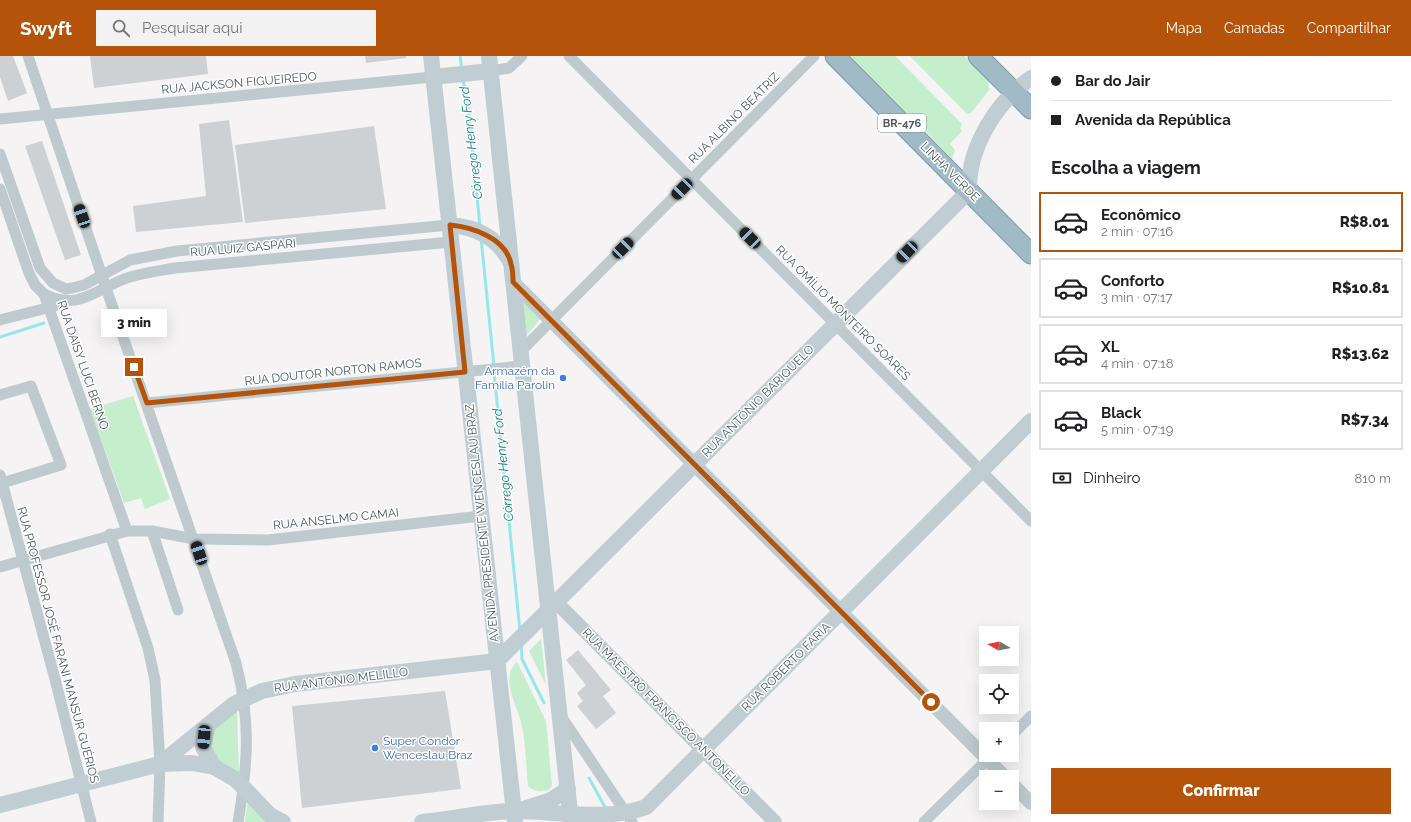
<!DOCTYPE html>
<html lang="pt">
<meta charset="utf-8">
<style>
body{margin:0;font-family:Raleway,sans-serif;background:#f2f2f2;color:#202124;height:100vh;display:flex;flex-direction:column;font-size:15px;white-space:nowrap}
*{box-sizing:border-box;margin:0}
p{font-size:13px;color:#757577}
.icon{flex:none;width:22px;height:22px;fill:none;stroke:currentColor;stroke-width:2;stroke-linecap:round;stroke-linejoin:round}
.map{position:relative;flex:1;overflow:hidden}
.drawer{display:flex;flex-direction:column;background:#fff;width:380px}
.drawer>*{flex:none}
.guide{display:grid;align-content:center;height:88px;padding:0 20px;background:#fff}
.needle{width:26px;rotate:279deg}
.controls{position:absolute;left:979px;top:570px;display:grid;gap:8px}
.controls a{display:grid;place-items:center;width:40px;height:40px;border-radius:0px;background:#fff;box-shadow:0 4px 16px #0002;font-size:20px}
.end{position:absolute;width:18px;height:18px;margin:-9px;border:5px solid #b45309;background:#fff;box-shadow:0 0 0 2px #fff}
.from{border-radius:50%}
.bubble{position:absolute;height:28px;border-radius:0px;background:#fff;box-shadow:0 4px 16px #0002;font-size:13px;font-weight:800;line-height:28px;text-align:center}
.car{position:absolute;width:12px;height:24px;margin:-12px -6px;border-radius:5px;box-shadow:0 0 3px 1px #0007;background:linear-gradient(#222 24%,#8ab4d8 0 40%,#222 0 76%,#8ab4d8 0 86%,#222 0)}
.guide b{display:flex;align-items:center;gap:14px;height:38px;font-size:15px}
.guide b+b{border-top:1px solid #e0e0e0}
.guide i{width:10px;height:10px;background:#202124}
ul{padding:0;list-style:none}
li{display:flex;align-items:center;gap:12px;height:60px;margin:0 8px 6px;padding:0 12px;border:2px solid #e0e0e0;border-radius:0px}
li div{flex:1}
li b{display:block;font-size:15px}
li em{font-style:normal;font-weight:800}
li.current{border-color:#b45309}
li>.icon{width:36px;height:36px;stroke-width:1.5}
h2{padding:0 20px;font-size:18px;line-height:48px}
.pay{display:flex;align-items:center;gap:10px;height:44px;padding:0 20px;font-size:15px}
.pay p{margin-inline-start:auto}
.action{display:flex;gap:8px;margin-top:auto;padding:8px 20px}
.action a{flex:1;height:46px;border-radius:0px;background:#b45309;color:#fff;font-size:16px;font-weight:800;line-height:46px;text-align:center}
header{display:flex;align-items:center;gap:24px;box-sizing:border-box;height:56px;padding:0 20px;background:#b45309;color:#fff}
header strong{font-size:19px}
nav{display:flex;gap:22px;margin-inline-start:auto;font-size:14px}
.search{width:280px;height:36px;background:#f2f2f2;display:flex;align-items:center;gap:10px;box-sizing:border-box;padding:0 14px;border-radius:0px;color:#757577;font-size:15px}
main{display:flex;flex:1;min-height:0}
.map>svg:first-child{display:block}
</style>
<header>
<strong>Swyft</strong>
<div class="search"><svg class="icon" aria-label="search" viewBox="0 0 24 24"><circle cx="10" cy="10" r="6"/><path d="M15 15l6 6"/></svg>Pesquisar aqui</div>
<nav><a>Mapa</a><a>Camadas</a><a>Compartilhar</a></nav>
</header>
<main>
<div class="map">
<svg width="1031" height="766" viewBox="0 0 1031 766">
<rect width="100%" height="100%" fill="#f5f3f3"/>
<g fill="#c5eecd">
<path d="M848,0H895L962,68L960,72L962,75L950,88L955,94L952,103L910,58L900,53Z"/>
<path d="M910,0H965L989,24L988,31L990,33L971,57L967,58Z"/>
<path d="M523,244L542,261L527,279Z"/>
<path d="M133,340L170,443L145,453L141,442L124,447L90,353Z"/>
<path d="M541,583L546,629L529,595Z"/>
<path d="M517,606L546,665L552,730L549,734C540,736 535,736 528,730C526,710 526,686 521,666C516,648 500,621 517,606Z"/>
<path d="M237,655L239,721L214,703L210,679L213,673Z"/>
<path d="M248,745L267,766H245Z"/>
</g>
<g fill="none" stroke-linecap="round" stroke-linejoin="round">
<g stroke="#94e8e9" stroke-width="3">
<path d="M460,0L462,14"/>
<path d="M463,23L469,58L480,171"/>
<path d="M481,182L494,310"/>
<path d="M0,281L44,267"/>
<path d="M494,316L520,575"/>
<path d="M521,588L522,603L544,647"/>
<path d="M589,722L606,753"/>
</g>
</g>
<g fill="#cdd1d4">
<path d="M0,0H13L27,37L8,45L0,21Z"/>
<path d="M90,0H206L208,18L94,32Z"/>
<path d="M365,0H406V2L366,7Z"/>
<path d="M229,64L243,166L136,176L133,150L206,140L199,68Z"/>
<path d="M374,70L386,153L245,167L235,89Z"/>
<path d="M42,85L81,199L65,204L25,90Z"/>
<path d="M578,594L611,634L603,640L616,657L596,673L577,650L583,645L577,637L586,629L566,604Z"/>
<path d="M445,635L461,733L302,752L292,650Z"/>
</g>
<g fill="none" stroke-linecap="round" stroke-linejoin="round">
<defs>
<g id="trunk">
<path d="M835,0L1031,198"/>
<path d="M978,0L1031,53"/>
</g>
</defs>
<use href="#trunk" stroke="#799aaa" stroke-width="21"/>
<g stroke="#bfcace" stroke-width="11">
<path d="M28,0L106,232L236,607C251,666 248,707 238,766"/>
<path d="M569,0L1031,465"/>
<path d="M491,15L509,12L522,0"/>
<path d="M0,63L433,21"/>
<path d="M0,98L40,212L53,227L66,233L72,232L84,229L130,204L177,195L449,169"/>
<path d="M0,133L29,217L35,229L44,238L127,475"/>
<path d="M44,238C77,255 94,235 124,223C140,217 158,215 175,212L451,186"/>
<path d="M0,264L55,250"/>
<path d="M521,295L814,0"/>
<path d="M0,339L31,330L61,409L2,427"/>
<path d="M147,347L522,310"/>
<path d="M0,419L55,623L91,766"/>
<path d="M152,475L178,554"/>
<path d="M110,478L148,592L155,624L160,708L158,766"/>
<path d="M0,511L127,475H152L194,483L268,484L481,460"/>
<path d="M561,660L632,766"/>
<path d="M1012,679L1031,660"/>
<path d="M924,766L992,699"/>
</g>
<g stroke="#bfcace" stroke-width="14">
<path d="M513,226L1005,721"/>
<path d="M556,546L775,766"/>
<path d="M1012,728L1031,747"/>
</g>
<g stroke="#c0cdd3" stroke-width="16">
<path d="M431,0L515,766"/>
<path d="M489,0L571,766"/>
<path d="M433,21L491,15"/>
<path d="M449,169C477,171 496,181 510,205"/>
<path d="M208,669L203,691L214,711"/>
<path d="M160,708L234,648L262,635L295,628L497,605L969,135C968,92 996,46 1031,22"/>
<path d="M0,749L160,708L192,707L214,711L235,723L270,759L283,766"/>
<path d="M523,753L551,744L568,733"/>
<path d="M422,766C452,763 483,756 513,755C557,755 606,766 646,751L1031,365"/>
</g>
<use href="#trunk" stroke="#a0bac6" stroke-width="19"/>
</g>
<g fill="none" stroke-linecap="round" stroke-linejoin="round">
<path stroke="#b45309" stroke-width="5" d="M134,311L147,347L465,316L450,169C472,171 506,182 511,208C513,214 513,220 513,226L931,646"/>
</g>
<g fill="#3f7fe0" stroke="#fff" stroke-width="1.5">
<circle cx="563" cy="322" r="4"/>
<circle cx="375" cy="692" r="4"/>
</g>
<g text-anchor="middle" dominant-baseline="central" stroke-width="3" stroke-linejoin="round" paint-order="stroke">
<rect fill="#fff" stroke="#818c8f" stroke-width="1" x="878" y="58" width="48" height="18" rx="3"/>
<g font-size="11" font-weight="bold" fill="#4b5a5f">
<text x="902" y="67">BR-476</text>
</g>
<g font-size="12" fill="#4b5a5f" stroke="#fff">
<text transform="translate(239 27) rotate(-5)">RUA JACKSON FIGUEIREDO</text>
<text transform="translate(734 62) rotate(-45)">RUA ALBINO BEATRIZ</text>
<text transform="translate(950 116) rotate(45)">LINHA VERDE</text>
<text transform="translate(243 192) rotate(-5)">RUA LUIZ GASPARI</text>
<text transform="translate(843 257) rotate(45)">RUA OMÍLIO MONTEIRO SOARES</text>
<text transform="translate(83 309) rotate(71)">RUA DAISY LUCI BERNO</text>
<text transform="translate(333 316) rotate(-6)">RUA DOUTOR NORTON RAMOS</text>
<text transform="translate(758 345) rotate(-45)">RUA ANTÔNIO BARIQUELO</text>
<text transform="translate(336 463) rotate(-6)">RUA ANSELMO CAMAI</text>
<text transform="translate(482 467) rotate(-96)">AVENIDA PRESIDENTE WENCESLAU BRAZ</text>
<text transform="translate(58 589) rotate(75)">RUA PROFESSOR JOSÉ FARANI MANSUR GUÉRIOS</text>
<text transform="translate(786 611) rotate(-45)">RUA ROBERTO FARIA</text>
<text transform="translate(341 624) rotate(-7)">RUA ANTÔNIO MELILLO</text>
<text transform="translate(666 656) rotate(45)">RUA MAESTRO FRANCISCO ANTONELLO</text>
</g>
<g font-size="12" fill="#366cbe" stroke="#fff" text-anchor="end">
<text x="555" y="315">Armazém da<tspan x="555" dy="14">Família Parolin</tspan></text>
<text x="383" y="685" text-anchor="start">Super Condor<tspan x="383" dy="14">Wenceslau Braz</tspan></text>
</g>
<g font-size="13" font-style="italic" fill="#138284" stroke="#fff">
<text transform="translate(471 87) rotate(-97)">Córrego Henry Ford</text>
<text transform="translate(503 409) rotate(-96)">Córrego Henry Ford</text>
</g>
</g>
</svg>
<div class="controls">
<a><svg class="needle" viewBox="-14 -14 28 28"><path d="M0-13l5 13h-10z" fill="#e53935"/><path d="M0 13l5-13h-10z" fill="#757577"/></svg></a>
<a><svg class="icon" aria-label="locate" viewBox="0 0 24 24"><circle cx="12" cy="12" r="6"/><path d="M12 2v4M12 18v4M2 12h4M18 12h4"/></svg></a>
<a>+</a>
<a>−</a>
</div>
<i class="end from" style="left:931px;top:646px"></i>
<i class="end" style="left:134px;top:311px"></i>
<div class="bubble" style="left:101px;top:253px;width:66px">3 min</div>
<i class="car" style="left:682px;top:133px;rotate:225deg"></i>
<i class="car" style="left:82px;top:160px;rotate:341deg"></i>
<i class="car" style="left:750px;top:182px;rotate:315deg"></i>
<i class="car" style="left:623px;top:192px;rotate:45deg"></i>
<i class="car" style="left:907px;top:196px;rotate:225deg"></i>
<i class="car" style="left:199px;top:497px;rotate:341deg"></i>
<i class="car" style="left:204px;top:681px;rotate:185deg"></i>
</div>
<section class="drawer">
<div class="guide">
<b><i class="from"></i>Bar do Jair</b>
<b><i></i>Avenida da República</b>
</div>
<h2>Escolha a viagem</h2>
<ul>
<li class="current"><svg class="icon" aria-label="car" viewBox="0 0 24 24"><path d="M5 17H2v-5l4-1 3-4h7l3 4 3 1v5h-3M9 17h6M6 11h13"/><circle cx="7" cy="17" r="2"/><circle cx="17" cy="17" r="2"/></svg><div><b>Econômico</b><p>2 min · 07:16</p></div><em>R$8.01</em></li>
<li><svg class="icon" aria-label="car" viewBox="0 0 24 24"><path d="M5 17H2v-5l4-1 3-4h7l3 4 3 1v5h-3M9 17h6M6 11h13"/><circle cx="7" cy="17" r="2"/><circle cx="17" cy="17" r="2"/></svg><div><b>Conforto</b><p>3 min · 07:17</p></div><em>R$10.81</em></li>
<li><svg class="icon" aria-label="car" viewBox="0 0 24 24"><path d="M5 17H2v-5l4-1 3-4h7l3 4 3 1v5h-3M9 17h6M6 11h13"/><circle cx="7" cy="17" r="2"/><circle cx="17" cy="17" r="2"/></svg><div><b>XL</b><p>4 min · 07:18</p></div><em>R$13.62</em></li>
<li><svg class="icon" aria-label="car" viewBox="0 0 24 24"><path d="M5 17H2v-5l4-1 3-4h7l3 4 3 1v5h-3M9 17h6M6 11h13"/><circle cx="7" cy="17" r="2"/><circle cx="17" cy="17" r="2"/></svg><div><b>Black</b><p>5 min · 07:19</p></div><em>R$7.34</em></li>
</ul>
<div class="pay"><svg class="icon" aria-label="cash" viewBox="0 0 24 24"><path d="M3 7h18v10H3z"/><circle cx="12" cy="12" r="2"/></svg>Dinheiro<p>810 m</p></div>
<div class="action"><a>Confirmar</a></div>
</section>
</main>
